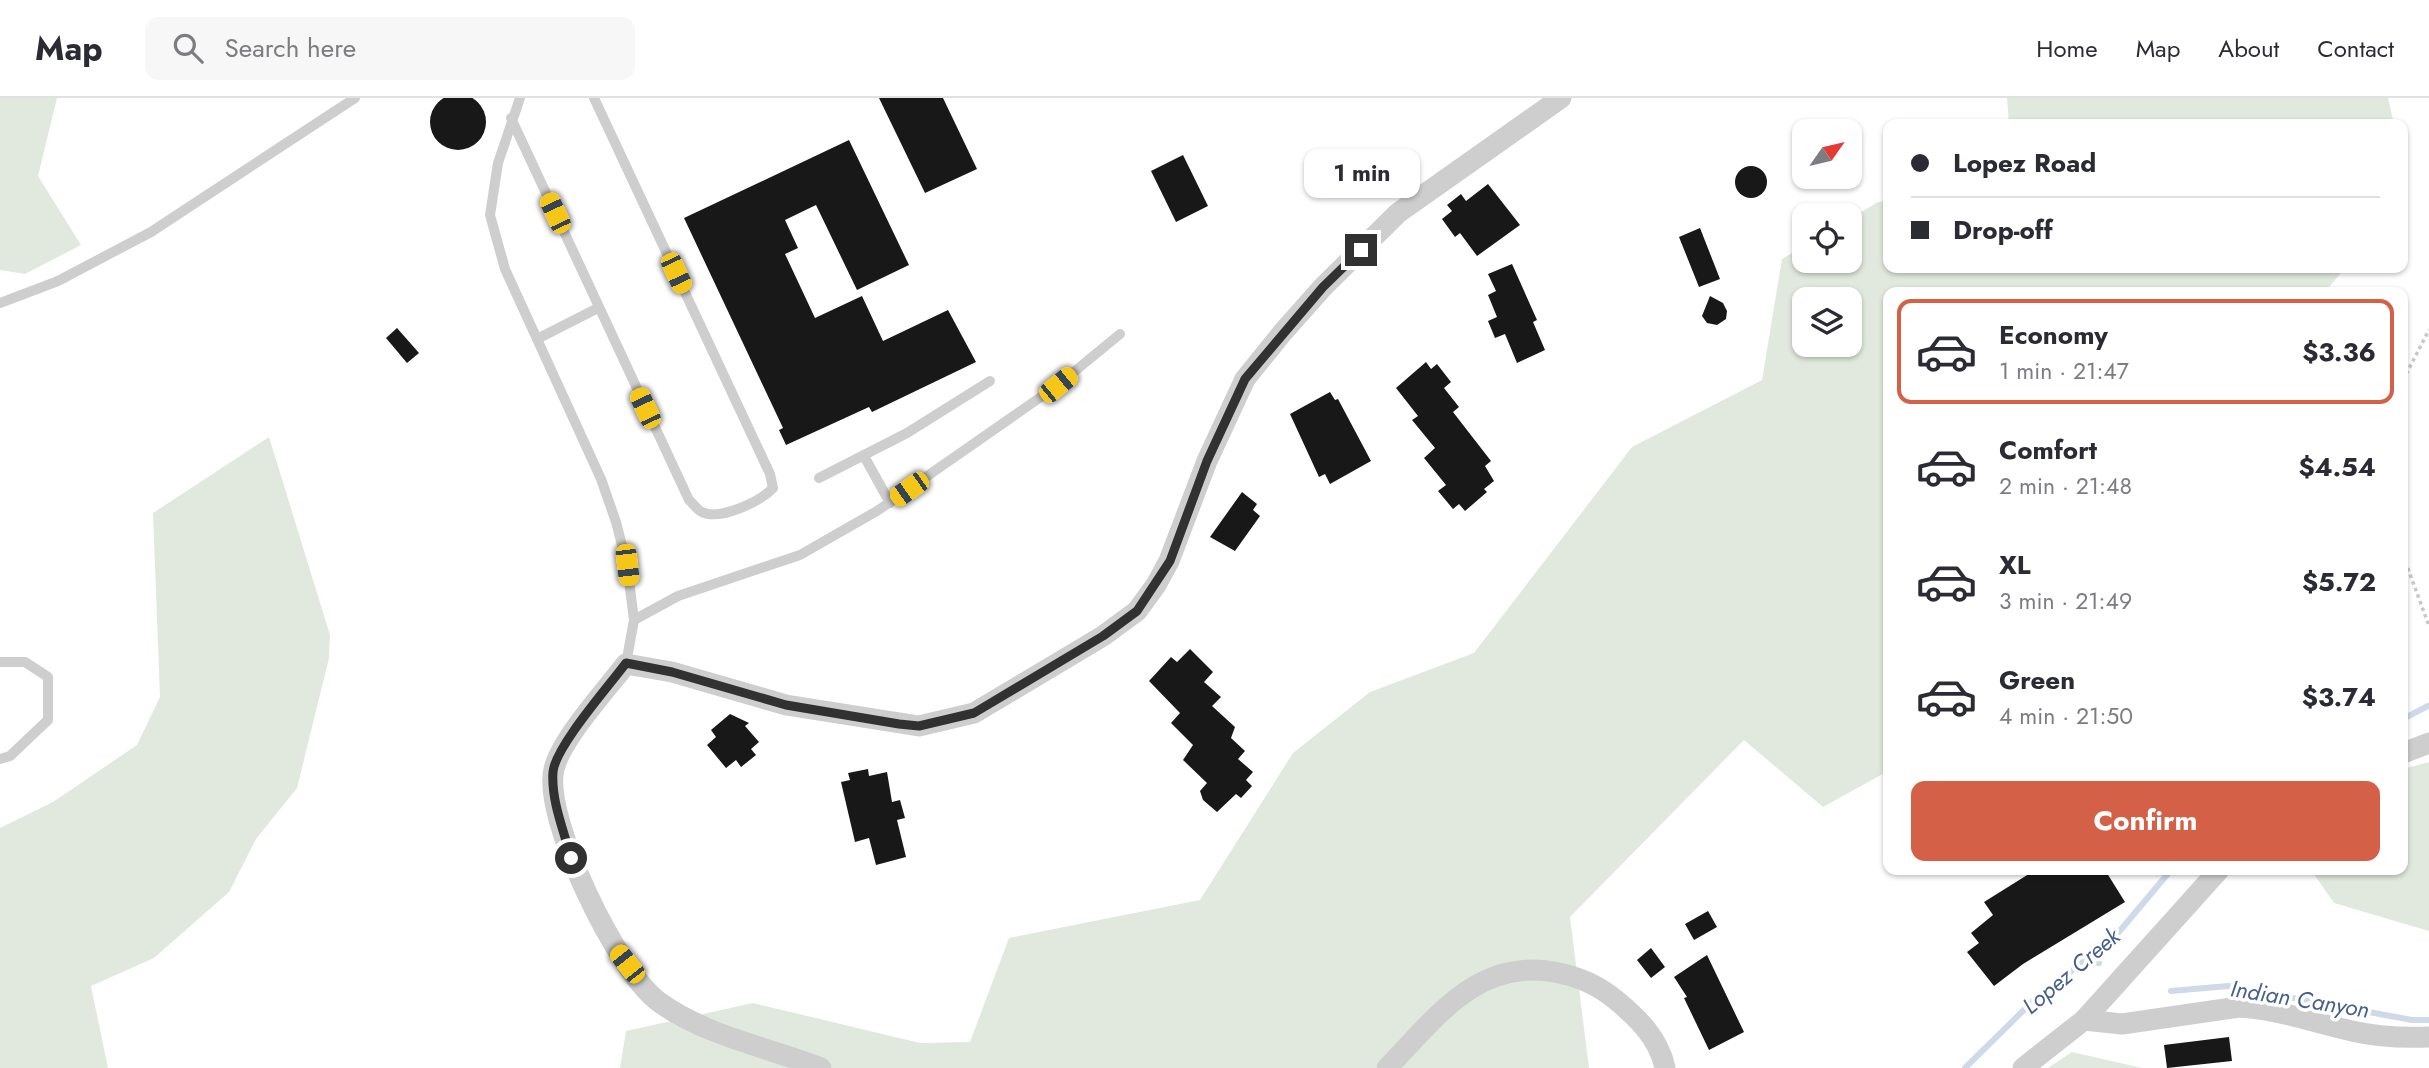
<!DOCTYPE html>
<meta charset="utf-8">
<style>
body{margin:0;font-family:Jost,sans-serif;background:#f7f7f7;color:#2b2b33;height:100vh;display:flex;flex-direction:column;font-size:26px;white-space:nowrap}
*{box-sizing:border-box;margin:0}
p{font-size:23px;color:#7c7c81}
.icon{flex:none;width:38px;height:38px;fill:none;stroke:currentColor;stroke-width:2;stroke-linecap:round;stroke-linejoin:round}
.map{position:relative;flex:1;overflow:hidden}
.panel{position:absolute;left:1883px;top:189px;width:525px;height:588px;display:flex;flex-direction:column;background:#fff;border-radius:14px;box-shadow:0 2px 5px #0004}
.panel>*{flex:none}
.top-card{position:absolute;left:1883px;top:21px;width:525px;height:154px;border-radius:14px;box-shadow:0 2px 5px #0004;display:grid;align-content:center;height:154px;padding:0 28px;background:#fff}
.needle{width:46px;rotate:56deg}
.tools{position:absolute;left:1792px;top:21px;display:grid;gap:14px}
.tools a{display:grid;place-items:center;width:70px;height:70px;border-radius:14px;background:#fff;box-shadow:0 2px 5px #0004;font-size:35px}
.end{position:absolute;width:32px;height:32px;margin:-16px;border:9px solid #313131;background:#fff;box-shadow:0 0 0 4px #fff}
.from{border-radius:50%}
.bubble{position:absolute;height:49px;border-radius:14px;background:#fff;box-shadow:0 2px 5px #0004;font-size:23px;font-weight:700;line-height:49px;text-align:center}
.car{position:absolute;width:21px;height:42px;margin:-21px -10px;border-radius:9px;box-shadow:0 0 5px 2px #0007;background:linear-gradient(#f5c518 24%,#345 0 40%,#f5c518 0 76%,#345 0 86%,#f5c518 0)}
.top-card b{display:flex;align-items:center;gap:24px;height:66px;font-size:26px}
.top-card b+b{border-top:2px solid #e1e1e2}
.top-card i{width:18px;height:18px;background:#2b2b33}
ul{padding:12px 0 0;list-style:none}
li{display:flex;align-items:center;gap:21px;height:105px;margin:0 14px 10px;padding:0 14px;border:4px solid transparent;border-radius:14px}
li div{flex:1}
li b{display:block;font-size:26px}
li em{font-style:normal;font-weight:700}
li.current{border-color:#d46047}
li>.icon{width:63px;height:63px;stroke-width:1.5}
.action{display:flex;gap:14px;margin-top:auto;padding:14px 28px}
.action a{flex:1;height:80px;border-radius:14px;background:#d46047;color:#fff;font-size:28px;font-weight:700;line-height:80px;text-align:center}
header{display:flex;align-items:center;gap:42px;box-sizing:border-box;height:98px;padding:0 35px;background:#fff;border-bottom:2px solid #e1e1e2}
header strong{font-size:33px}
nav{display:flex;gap:38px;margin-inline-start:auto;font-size:24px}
.search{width:490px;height:63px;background:#f7f7f7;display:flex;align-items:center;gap:18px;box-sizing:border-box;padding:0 24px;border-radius:14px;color:#7c7c81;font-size:26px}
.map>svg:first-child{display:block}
</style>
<header>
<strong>Map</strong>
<div class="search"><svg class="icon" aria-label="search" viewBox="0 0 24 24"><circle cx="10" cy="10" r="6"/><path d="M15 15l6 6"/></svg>Search here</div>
<nav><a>Home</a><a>Map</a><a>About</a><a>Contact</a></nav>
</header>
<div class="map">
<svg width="2429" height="970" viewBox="0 0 2429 970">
<rect width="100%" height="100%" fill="#fff"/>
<g fill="#e1e9de" fill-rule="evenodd">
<path d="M0,0H57L38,78L81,147L25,176L0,172Z"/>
<path d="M2007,0H2388L2394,26H2009Z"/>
<path d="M1888,103V170H2345L2325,194H1888V673L1823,709L1744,642L1570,819L1589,970H620L626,933L753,905L920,945L970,944L1009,840L1200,802L1293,655L1370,594L1474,555L1632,349L1762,282L1782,161L1804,148V163H1850V121L1878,104ZM1804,201H1850V247H1804Z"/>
<path d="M269,339L330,537L329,560L297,690L256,741L229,794L154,860L91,888L108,970H0V730L53,704L137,647L160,599L153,415Z"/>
<path d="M2429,664V833L2334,805L2311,772H2403V671Z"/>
<path d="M2072,954L2142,970H2048Z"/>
</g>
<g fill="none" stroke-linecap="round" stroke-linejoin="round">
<g stroke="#cfd9ea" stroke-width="6">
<path d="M2403,621L2428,608"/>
<path d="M2085,863L2099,865"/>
<path d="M2171,893L2228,888L2412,922H2429"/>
<path d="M1965,970L2035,901L2113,841L2171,772"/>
</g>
</g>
<g fill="#181818">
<circle cx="458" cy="24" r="28"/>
<path d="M879,0H943L977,71L925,95Z"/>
<path d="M849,42L909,167L857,192L816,107L785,122L798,150L785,156L815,220L862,198L883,243L948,212L976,264L872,314L869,309L786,347L779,332L783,330L684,120Z"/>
<path d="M1183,57L1208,108L1176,124L1151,73Z"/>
<circle cx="1751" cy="84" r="16"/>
<path d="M1488,86L1520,127L1477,158L1460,135L1455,139L1442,121L1452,113L1447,107L1461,96L1466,103Z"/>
<path d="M1700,130L1720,181L1699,189L1679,139Z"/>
<path d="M1512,166L1537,222L1533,224L1545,252L1517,265L1505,236L1495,240L1488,223L1497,219L1488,197L1496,193L1488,176Z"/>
<path d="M1710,198L1723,205L1727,213L1726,221L1717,227L1707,225L1702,218Z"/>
<path d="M397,230L419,255L407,265L386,240Z"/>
<path d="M1426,264L1431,271L1437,266L1451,284L1444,290L1459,309L1453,314L1491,363L1485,368L1494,383L1484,391L1487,394L1465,413L1459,406L1453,411L1438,393L1446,387L1424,360L1435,350L1412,322L1418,318L1396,290Z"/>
<path d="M1330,294L1335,302L1338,301L1371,363L1330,386L1325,376L1319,379L1290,316Z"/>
<path d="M1242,394L1257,406L1253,412L1260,418L1235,453L1210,439Z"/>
<path d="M1190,551L1213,574L1204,584L1221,599L1212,608L1235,629L1231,640L1245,653L1238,661L1253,674L1246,682L1252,688L1241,700L1236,696L1217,714L1203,702L1200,693L1207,685L1183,662L1193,647L1171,625L1180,615L1149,583L1171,559L1177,564Z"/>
<path d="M730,616L749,625L745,628L759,644L751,651L756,657L741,669L736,662L726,670L707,647L716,639L711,632Z"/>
<path d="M868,671L869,678L887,674L892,704L900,702L905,720L897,722L906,759L876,767L869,740L855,744L841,684L850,682L848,675Z"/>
<path d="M2035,772H2105L2125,804L2023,866L1994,888L1967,854L1979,845L1971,835L1993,817L1984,804Z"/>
<path d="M1708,813L1717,829L1694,842L1685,826Z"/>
<path d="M1651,850L1665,869L1651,880L1637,862Z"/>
<path d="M1707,857L1744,934L1709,952L1684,900L1687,899L1674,879Z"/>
<path d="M2229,939L2232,963L2167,970L2164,947Z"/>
</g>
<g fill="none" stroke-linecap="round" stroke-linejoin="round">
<g stroke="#c8c8c8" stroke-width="3.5" stroke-dasharray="3.5 3.5" stroke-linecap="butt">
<path d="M2403,282L2429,232"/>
<path d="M2403,457L2429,528"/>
</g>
<g stroke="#cecece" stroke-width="10">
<path d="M520,0L498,65L490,117L505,171L601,381L616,424L627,467L634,522L626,566"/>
<path d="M511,20L689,402C693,405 697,412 702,414C720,423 761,403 773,390L770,376L594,0"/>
<path d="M0,205L58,183L151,134L355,0"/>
<path d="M537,241L598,210"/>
<path d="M864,358L890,405"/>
<path d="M819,380L907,335L990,283"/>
<path d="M634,522L678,498L800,457L877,413L1058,287L1120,236"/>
<path d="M0,564H25L48,579V622L10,658L0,661"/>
</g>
<g stroke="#cecece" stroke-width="21">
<path d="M2403,655L2429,645"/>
<path d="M2084,922L2122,926L2239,909C2278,911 2315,925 2352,933C2377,939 2403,940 2429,939"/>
<path d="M821,970C767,949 706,938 659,904C618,875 542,719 554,671C561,641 606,592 626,566L672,574L786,607L919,628L974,615L1103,538L1137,513L1156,487L1169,463L1207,363L1245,281L1283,234L1323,189L1398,115L1561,0"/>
<path d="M1387,970C1435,921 1477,860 1554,874C1577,878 1598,887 1616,902C1639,921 1659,941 1665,970"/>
<path d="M2023,970L2084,922L2219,772"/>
</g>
</g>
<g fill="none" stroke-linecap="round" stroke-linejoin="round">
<path stroke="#313131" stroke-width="9" d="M571,760C564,733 551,703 553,674C555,649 609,588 626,565L672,574L786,607L899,626L919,628L974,615L1103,538L1137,513L1170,463L1207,363L1245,281L1323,189L1361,152"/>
</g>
<g text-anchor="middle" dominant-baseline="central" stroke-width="7" stroke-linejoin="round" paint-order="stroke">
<g font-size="23" font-style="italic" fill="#475f8b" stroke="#fff">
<text transform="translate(2071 873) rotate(-40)">Lopez Creek</text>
<text transform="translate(2300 901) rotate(9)">Indian Canyon</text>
</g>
</g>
</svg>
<div class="tools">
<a><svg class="needle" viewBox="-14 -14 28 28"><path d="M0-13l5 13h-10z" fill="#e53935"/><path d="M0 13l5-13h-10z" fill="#7c7c81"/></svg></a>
<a><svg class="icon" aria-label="locate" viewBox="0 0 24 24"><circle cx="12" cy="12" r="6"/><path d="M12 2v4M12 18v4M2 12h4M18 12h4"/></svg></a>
<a><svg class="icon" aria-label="layers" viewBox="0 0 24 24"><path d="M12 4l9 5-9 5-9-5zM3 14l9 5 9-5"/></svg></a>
</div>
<i class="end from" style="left:571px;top:760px"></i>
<i class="end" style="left:1361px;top:152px"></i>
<div class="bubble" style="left:1304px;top:51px;width:116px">1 min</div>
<i class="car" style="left:555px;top:115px;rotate:335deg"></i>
<i class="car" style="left:676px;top:175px;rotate:155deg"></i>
<i class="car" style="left:1058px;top:287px;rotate:51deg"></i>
<i class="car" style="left:645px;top:310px;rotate:335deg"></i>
<i class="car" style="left:909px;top:391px;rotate:235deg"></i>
<i class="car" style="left:627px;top:467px;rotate:173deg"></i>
<i class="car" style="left:627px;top:866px;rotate:322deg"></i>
<div class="top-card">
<b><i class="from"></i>Lopez Road</b>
<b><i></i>Drop-off</b>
</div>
<section class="panel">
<ul>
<li class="current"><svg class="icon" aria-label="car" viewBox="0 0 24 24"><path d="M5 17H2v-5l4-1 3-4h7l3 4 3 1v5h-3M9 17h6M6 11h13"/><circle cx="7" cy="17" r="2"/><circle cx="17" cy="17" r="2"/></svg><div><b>Economy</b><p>1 min · 21:47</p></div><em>$3.36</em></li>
<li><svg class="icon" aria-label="car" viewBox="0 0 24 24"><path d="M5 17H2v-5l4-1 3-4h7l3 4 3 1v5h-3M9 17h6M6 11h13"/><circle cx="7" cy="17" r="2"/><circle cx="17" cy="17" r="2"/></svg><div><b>Comfort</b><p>2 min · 21:48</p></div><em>$4.54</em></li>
<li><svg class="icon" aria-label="car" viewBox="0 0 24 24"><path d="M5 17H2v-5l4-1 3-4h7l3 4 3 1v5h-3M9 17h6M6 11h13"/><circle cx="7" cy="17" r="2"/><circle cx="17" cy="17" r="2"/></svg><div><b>XL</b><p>3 min · 21:49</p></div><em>$5.72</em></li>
<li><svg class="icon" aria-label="car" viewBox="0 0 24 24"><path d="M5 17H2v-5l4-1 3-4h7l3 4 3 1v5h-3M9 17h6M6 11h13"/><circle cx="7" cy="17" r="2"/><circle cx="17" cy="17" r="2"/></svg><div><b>Green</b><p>4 min · 21:50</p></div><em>$3.74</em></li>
</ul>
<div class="action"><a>Confirm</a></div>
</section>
</div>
